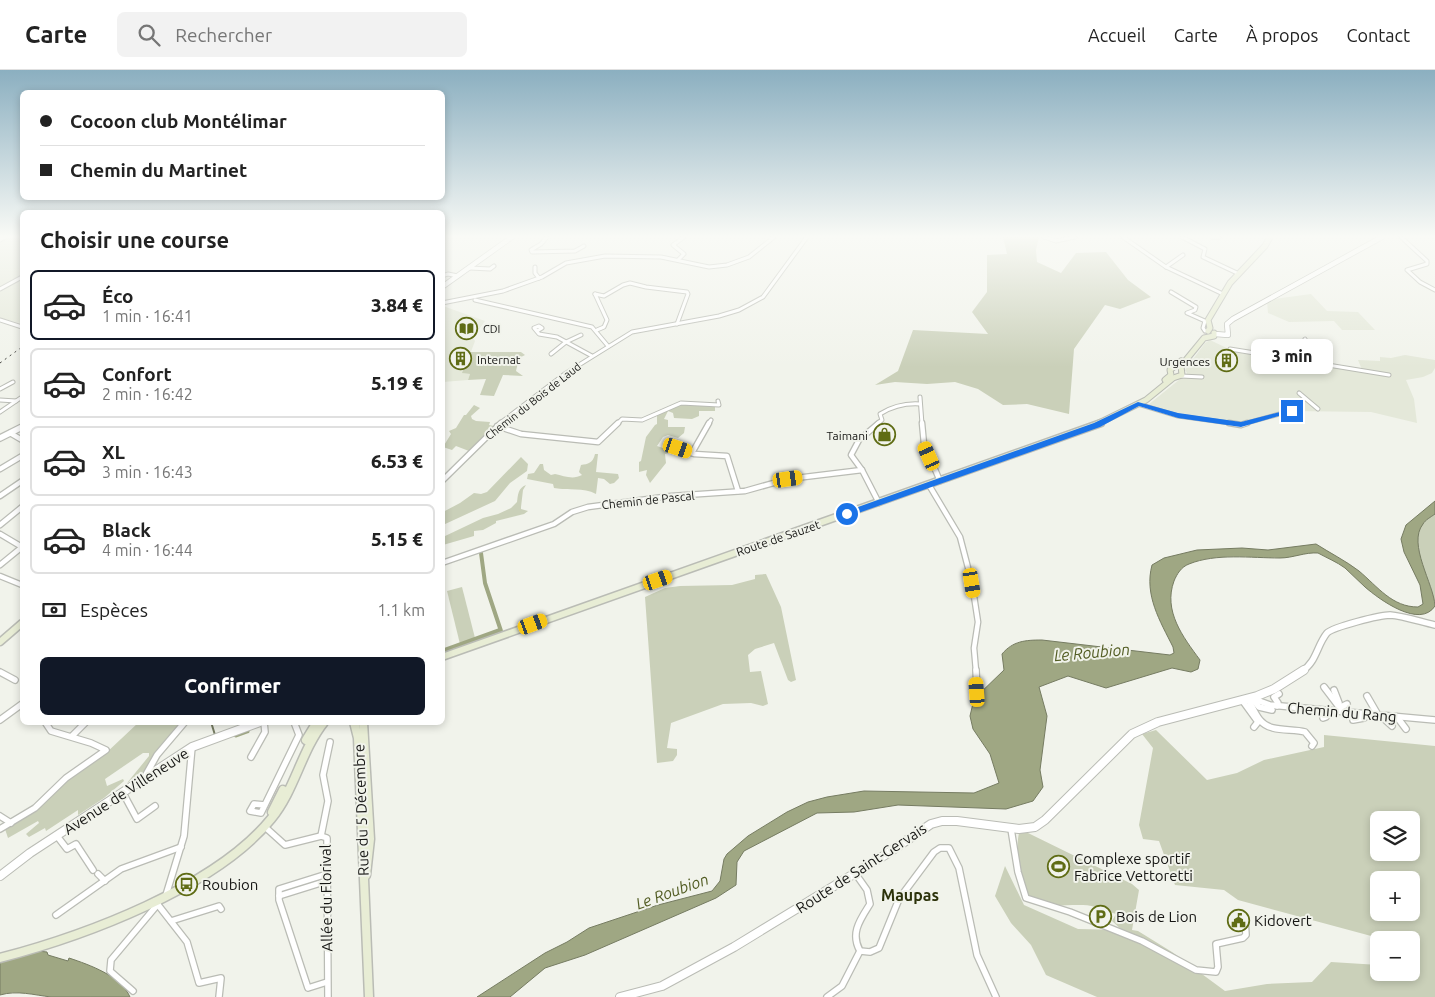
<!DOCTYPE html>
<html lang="fr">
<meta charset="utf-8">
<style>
body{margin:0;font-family:Ubuntu,sans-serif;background:#f2f2f2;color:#222;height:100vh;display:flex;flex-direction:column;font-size:19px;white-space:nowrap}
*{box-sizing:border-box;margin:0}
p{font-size:16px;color:#767676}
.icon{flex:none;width:28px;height:28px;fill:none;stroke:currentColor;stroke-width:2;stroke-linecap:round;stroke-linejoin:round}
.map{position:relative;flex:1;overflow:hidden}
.side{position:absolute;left:20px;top:140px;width:425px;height:515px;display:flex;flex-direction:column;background:#fff;border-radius:8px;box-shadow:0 2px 8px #0003}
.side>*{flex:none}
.guide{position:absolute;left:20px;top:20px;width:425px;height:110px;border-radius:8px;box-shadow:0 2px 8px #0003;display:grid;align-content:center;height:110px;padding:0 20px;background:#fff}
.fabs{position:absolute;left:1370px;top:741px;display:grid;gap:10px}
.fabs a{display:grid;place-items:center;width:50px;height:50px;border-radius:8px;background:#fff;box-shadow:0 2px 8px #0003;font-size:25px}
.end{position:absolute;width:22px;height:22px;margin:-11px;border:6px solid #1a73e8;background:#fff;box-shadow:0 0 0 2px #fff}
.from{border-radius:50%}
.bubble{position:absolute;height:35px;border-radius:8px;background:#fff;box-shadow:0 2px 8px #0003;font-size:16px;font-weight:800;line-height:35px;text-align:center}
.car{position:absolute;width:15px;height:30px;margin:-15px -8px;border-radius:6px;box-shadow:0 0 4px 1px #0007;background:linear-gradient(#f5c518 24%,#345 0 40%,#f5c518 0 76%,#345 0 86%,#f5c518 0)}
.guide b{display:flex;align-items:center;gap:18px;height:48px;font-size:19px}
.guide b+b{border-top:1px solid #e0e0e0}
.guide i{width:12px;height:12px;background:#222}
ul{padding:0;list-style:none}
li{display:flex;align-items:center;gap:15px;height:70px;margin:0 10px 8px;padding:0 10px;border:2px solid #e0e0e0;border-radius:8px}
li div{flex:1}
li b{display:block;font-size:19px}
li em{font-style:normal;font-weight:800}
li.active{border-color:#111827}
li>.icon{width:45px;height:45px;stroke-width:1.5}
h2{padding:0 20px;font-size:22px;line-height:60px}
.pay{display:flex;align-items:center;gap:12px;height:55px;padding:0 20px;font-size:19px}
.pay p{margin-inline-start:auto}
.action{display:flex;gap:10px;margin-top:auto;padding:10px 20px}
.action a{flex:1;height:58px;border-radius:8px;background:#111827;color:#fff;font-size:20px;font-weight:800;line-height:58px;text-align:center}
header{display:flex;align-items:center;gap:30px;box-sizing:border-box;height:70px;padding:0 25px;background:#fff;border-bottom:1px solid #e0e0e0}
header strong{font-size:24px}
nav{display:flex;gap:28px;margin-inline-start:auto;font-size:18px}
.search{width:350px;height:45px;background:#f2f2f2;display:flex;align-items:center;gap:12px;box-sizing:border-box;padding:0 18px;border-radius:8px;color:#767676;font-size:19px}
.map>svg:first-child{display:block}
</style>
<header>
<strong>Carte</strong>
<div class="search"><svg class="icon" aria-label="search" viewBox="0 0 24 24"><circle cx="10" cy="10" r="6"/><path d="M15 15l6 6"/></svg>Rechercher</div>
<nav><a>Accueil</a><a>Carte</a><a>À propos</a><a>Contact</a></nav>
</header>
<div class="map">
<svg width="1435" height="927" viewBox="0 0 1435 927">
<rect width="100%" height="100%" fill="#f1f3eb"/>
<g fill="#e4e8d9">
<path d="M0,167H22V251L20,253L0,248Z"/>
<path d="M1311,224L1327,241L1358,242L1375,260H1342L1334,251L1289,252L1268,243L1267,232L1274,229Z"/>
<path d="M443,236L485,251L473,268L475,271L463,303L470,304L468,310L443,312Z"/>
<path d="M1210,270L1235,282L1363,302L1358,290L1380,291V287L1391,288L1405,285L1435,290V298L1432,303L1423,307L1406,310L1414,329L1417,353L1371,342L1291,341L1244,355L1162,340L1148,335L1185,305L1187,303L1185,300L1205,273Z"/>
</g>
<g fill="#cad0b9" fill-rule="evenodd">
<path d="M1003,167H1039L1036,180L1037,192L1061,203L1076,183L1106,182L1128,210L1151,227L1120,239L1105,235L1074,279L1069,344L1027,334L1003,335L978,319L955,312L927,314L895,312L875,315L898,301L913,260L988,264L972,242L987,222V185L1007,184Z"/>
<path d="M470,282H521L525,285L519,288L516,301L523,306L503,305L494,326L480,325L486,309L468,310L470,304L462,303Z"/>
<path d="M682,334L715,336V341H699V346L692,349L674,348L673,343L668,341L664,349L668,350V357H685L684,363L678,368L668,365L663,367L657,376L663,378L671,377L672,382L665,384L666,393L650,413L646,405L647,400L639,402V392L641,391L646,367L655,355L657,354V344Z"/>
<path d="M474,335L480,338L471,346L472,349L476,351L490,352L489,355L494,356L469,381L456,376L452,380L443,377L451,364L449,361L456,358L464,345H466Z"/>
<path d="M595,384H598L596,402L618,404L619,408L614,413L610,414L604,409L598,408L596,424C583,417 569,421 554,418L553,414L527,409L528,404L534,403L540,394H543L544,400L551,405L555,404C564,406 573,410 582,405L579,402L581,395C588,394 593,393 595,384Z"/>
<path d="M521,387L528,394L527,401L510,413L495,431L443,455V442L460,433L474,423L481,424L487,422Z"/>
<path d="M526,415L523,420L521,437V439L528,441L524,444L496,451V453L483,460L474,461V466L443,475V467L483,448L498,444L511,438L517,432C518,425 518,418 526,415Z"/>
<path d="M1435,444V535C1433,512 1407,474 1422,454C1425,450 1431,447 1435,444Z"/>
<path d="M766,504L781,537L796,610L791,612L788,610L774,573L755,579L748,585L750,602L761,601L768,634L763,636L751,633L723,634L671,653L667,678L677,679V685L673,691L657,693L645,527L665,518L680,516L732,515L755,509V505Z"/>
<path d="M462,517L475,568L460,574L447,521Z"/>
<path d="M138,653H183L160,677L144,701L127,713L149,686V683H143L105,709L107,716L123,709L124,711L104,728L78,745V740L46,761L45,758L29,767L26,764L39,753L38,751L8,768L5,759L67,709L105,684Z"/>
<path d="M1156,660L1207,710L1237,703L1264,690L1324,677V665L1435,676V927H1097L1046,905L1031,875L1011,853L995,826L1005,796L1024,835L1078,859L1122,860L1112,851L1116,844C1106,841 1094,835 1083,835C1052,834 1028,845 1021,805C1018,789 1016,778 1019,763H1028L1132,814L1139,820L1132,860L1138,861L1172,882L1225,921L1267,914L1312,912L1331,892L1379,895V902H1411V870H1386L1238,830L1224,820L1175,815L1159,771L1143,769L1139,755L1153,678L1142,664ZM1379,750H1411V782H1379ZM1379,810H1411V842H1379Z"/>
</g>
<g fill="#9fa783" stroke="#767c62">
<path d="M1435,431V444C1431,447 1425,450 1423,454C1407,474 1434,514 1435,536C1420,559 1380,530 1365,517C1358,511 1352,504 1345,498C1337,492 1327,488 1318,483C1305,482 1293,488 1280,488C1251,488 1216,483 1189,494C1181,497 1177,504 1174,511C1163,541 1183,567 1200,590L1198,599L1191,602L1172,598L1106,618L1068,606L1039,617L1047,646L1040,700L1043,717L1033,731L1006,739L898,735L854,742L817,743L744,781L737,792L736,815L716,828L585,885L545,898L510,927H477L545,883L567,872L589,858L658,835L712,821L720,811L724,789L727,784L748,766L787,742L808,732L827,727L864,721L974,723L999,713L990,684L973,659L970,646L974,629L1004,600L1002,584C1013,571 1025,570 1042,570L1170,585L1174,583L1173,577C1160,551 1144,525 1152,495L1164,488L1197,480L1242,478L1268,480L1316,474C1330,483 1346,491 1359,501C1378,517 1392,537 1418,537L1423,534L1420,515L1404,482L1401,469L1406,455Z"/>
<path d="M37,881L47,882L48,885L68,891L69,888C90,895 121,906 130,927C104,927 77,927 51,927C34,925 17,920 0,925V892Z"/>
</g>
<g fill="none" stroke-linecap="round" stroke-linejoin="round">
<path stroke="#767c62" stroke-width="2" d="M211,652L215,665"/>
<g stroke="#9fa783" stroke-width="4">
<path d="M481,483L485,513L501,561"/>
<path d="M442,581L500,560"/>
</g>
<path stroke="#9fa783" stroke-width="5" d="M236,665L247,661"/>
<defs>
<g id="minor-far2">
<path d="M547,167L541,174L531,180L532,182L575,181L584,176"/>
<path d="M1044,167L1056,171L1075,167"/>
<path d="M1123,167L1166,197L1223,224"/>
<path d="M1182,167L1205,179L1203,187L1237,203"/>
<path d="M1212,167H1219"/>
<path d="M1401,167L1427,191V194L1407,200L1420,212L1435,220"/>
<path d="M0,170L5,167"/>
<path d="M678,190L684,184L673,175L684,167"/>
<path d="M535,197V203L539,208"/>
<path d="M1166,197L1183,185"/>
<path d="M470,198L490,199L494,196"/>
<path d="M442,206L448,204L458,206"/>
<path d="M0,219L22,207"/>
<path d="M1171,222L1196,237L1195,240L1187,243L1205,251L1203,258L1205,261"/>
<path d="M595,224L604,226L623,215L630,213L646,217L687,222L688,224L677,254"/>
<path d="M595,224L607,250L604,257L597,260"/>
<path d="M475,230L592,257L608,276"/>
<path d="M442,233L503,221L542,207L566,193L605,186L661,187L709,197L727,195L749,187L774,167"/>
<path d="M0,250L22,257"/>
<path d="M537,261L542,258L539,256L534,258L539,264L557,267L592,286"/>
<path d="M1305,269L1309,281L1325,284L1329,295"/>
<path d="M1230,279L1389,305"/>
<path d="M551,284L566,272L581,265"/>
<path d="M1181,306L1202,307"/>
<path d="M0,319L13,312"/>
<path d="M1299,323L1318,339"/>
<path d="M920,327L922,354"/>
<path d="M0,330L16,331"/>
<path d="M1138,334L1178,346L1237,354"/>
<path d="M0,342L22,327"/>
<path d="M499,354L566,303L632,262L719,246L739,240L763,227L807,167"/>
<path d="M617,354L622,349L642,350L681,333L719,335L718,331"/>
<path d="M708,354L711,350"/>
<path d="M877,354L882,350L880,344C893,336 905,333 920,334"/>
<path d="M1243,354L1290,341L1299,343"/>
</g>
<g id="minor-far1">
<path d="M879,353L859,370L851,385L862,400L879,433"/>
<path d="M922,353L924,374L940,411"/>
<path d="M1229,353L1241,355L1247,353"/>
<path d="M497,356L521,364L598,372L618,353"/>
<path d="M10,363L22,370"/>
<path d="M678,378L694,384L727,386L738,421"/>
<path d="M692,383L709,353"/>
<path d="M0,399L22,386"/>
<path d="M442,411L501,353"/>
<path d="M929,415L960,467L972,513L978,552L974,578L976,601"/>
<path d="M0,426L22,411"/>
<path d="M0,455L22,437"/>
<path d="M0,464L22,477"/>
<path d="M442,493L554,454L572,442L588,437L671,426L745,421L788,409L862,400"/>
<path d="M0,495L22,477"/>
<path d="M0,506L22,515"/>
</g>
<g id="minor">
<path d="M976,600L977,622"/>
<path d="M0,602L15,610"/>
<path d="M1324,617L1343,642"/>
<path d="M1334,620L1339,633"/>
<path d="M1367,626L1378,645"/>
<path d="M1251,628L1270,635L1435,650"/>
<path d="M1248,629C1252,636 1255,644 1260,650C1270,663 1291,658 1305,662L1314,673L1312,676"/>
<path d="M1242,630L1258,652L1254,657"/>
<path d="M1254,631L1259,637L1272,640"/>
<path d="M1277,636L1278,633L1274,627L1279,624"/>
<path d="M1341,637L1347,634"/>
<path d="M1381,646L1392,656"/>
<path d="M1397,647L1406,659"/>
<path d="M1323,648L1326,647L1329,641"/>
<path d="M0,650L22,634"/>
<path d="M1353,650L1364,648L1362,644"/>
<path d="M72,666L86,652"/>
<path d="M251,687L265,662L264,652"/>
<path d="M144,708L157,685L185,652"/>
<path d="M123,723L137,749L155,736"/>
<path d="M265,735L254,734L250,741L261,743L299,665L294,652"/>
<path d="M0,746L11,753"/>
<path d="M265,757L285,775L321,766L327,768L328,927"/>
<path d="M0,759L35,738L66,708L106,680L91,673L51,661L45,652"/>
<path d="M1011,759L1018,802L1026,828L1070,842L1142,871L1196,900L1216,902L1218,897L1216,874L1243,868L1246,865L1245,849"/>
<path d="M57,766L67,779L76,774L93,800"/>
<path d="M321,766L328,731L323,705L330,672"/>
<path d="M855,803L867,820L870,834C860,850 850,863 860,881L870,882L879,878L899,829L934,782L940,778H949L959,798L977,885L996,927"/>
<path d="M98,804L105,811"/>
<path d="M327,804L279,819V830L308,918L327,912"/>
<path d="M166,825L184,766L192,677"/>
<path d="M279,826L327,811"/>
<path d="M155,831L187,872L199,913L221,908L219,927"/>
<path d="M56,845L121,799L181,777"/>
<path d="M171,851L219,836L221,839"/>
<path d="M133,921L110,901L111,890L158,834"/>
<path d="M827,927L842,916L860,881"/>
</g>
<g id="tertiary-far2">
<path d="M442,217L512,167"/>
<path d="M1215,264L1228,265L1227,254L1233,249L1382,167"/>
</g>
<g id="tertiary-far1">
<path d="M0,368L22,357"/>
<path d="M1302,601C1316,593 1317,575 1327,563C1333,557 1380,545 1390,545C1404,546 1421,552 1435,555"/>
</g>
<g id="tertiary">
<path d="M0,806L30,783L192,677L260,652"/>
<path d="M620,927L662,916L734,877L885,785L931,754L942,751H957L1019,759L1035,757L1045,750L1132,664L1158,652L1257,626L1274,619L1304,600"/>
</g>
<g id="secondary-far2">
<path d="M1208,261L1210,258L1208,250L1230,213L1265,176L1270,167"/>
<path d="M1165,310L1171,305L1170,300L1181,291"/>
<path d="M1097,354L1146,330L1173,308L1182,305L1181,296L1204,268L1214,266V263"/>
</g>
<g id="secondary-far1">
<path d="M0,572L22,553"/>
<path d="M442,587L1101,353"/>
</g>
<g id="secondary">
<path d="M354,652L358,668L369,927"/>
<path d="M363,652L370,769L366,805"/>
<path d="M306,670L317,652"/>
<path d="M272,742L283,720"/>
<path d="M0,888C84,866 215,818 271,749C295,720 301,681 324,652"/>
</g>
</defs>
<use href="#minor-far2" stroke="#babcb5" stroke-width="5"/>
<use href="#minor-far1" stroke="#babcb5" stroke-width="7"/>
<use href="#minor" stroke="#babcb5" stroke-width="8"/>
<use href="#tertiary-far2" stroke="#babcb5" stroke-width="6"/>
<use href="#tertiary-far1" stroke="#babcb5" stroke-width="8"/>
<use href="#tertiary" stroke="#babcb5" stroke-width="10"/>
<use href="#secondary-far2" stroke="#babcb5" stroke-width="7"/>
<use href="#secondary-far1" stroke="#babcb5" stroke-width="9"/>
<use href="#secondary" stroke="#babcb5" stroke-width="11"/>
<use href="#minor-far2" stroke="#fff" stroke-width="3"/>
<use href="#minor-far1" stroke="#fff" stroke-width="4.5"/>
<use href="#minor" stroke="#fff" stroke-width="5.5"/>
<use href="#tertiary-far2" stroke="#fff" stroke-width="4.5"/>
<use href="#tertiary-far1" stroke="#fff" stroke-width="5.5"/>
<use href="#tertiary" stroke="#fff" stroke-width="8"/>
<use href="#secondary-far2" stroke="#e8edd5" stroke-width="5"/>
<use href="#secondary-far1" stroke="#e8edd5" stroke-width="6"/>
<use href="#secondary" stroke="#e8edd5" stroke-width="8"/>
<path stroke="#3d3d3a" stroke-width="1" stroke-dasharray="2 4" stroke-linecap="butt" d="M0,293L22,277"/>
</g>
<linearGradient id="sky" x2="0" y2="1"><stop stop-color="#8bafc0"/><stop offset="0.56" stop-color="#f9faf6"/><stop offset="1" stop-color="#f9faf6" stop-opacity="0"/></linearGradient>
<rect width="1435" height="297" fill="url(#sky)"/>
<path fill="#1a73e8" d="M1138,332L1178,343L1241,352L1292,339L1296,341L1241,357L1178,348L1139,336L1100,357L850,446H844L843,444L844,442L1094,353Z"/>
<defs>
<symbol id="library-ring" viewBox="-11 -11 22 22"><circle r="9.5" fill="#f1f3eb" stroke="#5f6c15" stroke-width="1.5"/><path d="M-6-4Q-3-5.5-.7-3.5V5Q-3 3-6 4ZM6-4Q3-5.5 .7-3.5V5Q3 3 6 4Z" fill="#5f6c15"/></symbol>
<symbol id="building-ring" viewBox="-11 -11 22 22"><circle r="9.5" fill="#f1f3eb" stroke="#5f6c15" stroke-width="1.5"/><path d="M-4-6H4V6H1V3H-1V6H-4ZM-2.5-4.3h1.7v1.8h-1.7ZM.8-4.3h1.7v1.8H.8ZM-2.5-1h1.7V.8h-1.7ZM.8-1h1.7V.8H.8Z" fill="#5f6c15"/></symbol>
<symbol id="shop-ring" viewBox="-11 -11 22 22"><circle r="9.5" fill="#f1f3eb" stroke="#5f6c15" stroke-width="1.5"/><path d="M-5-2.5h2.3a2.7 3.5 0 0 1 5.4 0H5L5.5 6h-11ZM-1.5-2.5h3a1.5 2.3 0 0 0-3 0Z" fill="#5f6c15"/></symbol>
<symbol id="stadium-ring" viewBox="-11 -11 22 22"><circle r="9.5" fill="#f1f3eb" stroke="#5f6c15" stroke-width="1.5"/><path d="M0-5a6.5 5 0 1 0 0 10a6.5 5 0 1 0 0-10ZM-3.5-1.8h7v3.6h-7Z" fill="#5f6c15"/></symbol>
<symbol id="bus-ring" viewBox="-11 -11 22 22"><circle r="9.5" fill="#f1f3eb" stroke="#5f6c15" stroke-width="1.5"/><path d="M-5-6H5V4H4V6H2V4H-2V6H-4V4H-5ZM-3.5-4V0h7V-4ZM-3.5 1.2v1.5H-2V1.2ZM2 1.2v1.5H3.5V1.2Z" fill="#5f6c15"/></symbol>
<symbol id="parking-ring" viewBox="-11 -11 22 22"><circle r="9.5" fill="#f1f3eb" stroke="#5f6c15" stroke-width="1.5"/><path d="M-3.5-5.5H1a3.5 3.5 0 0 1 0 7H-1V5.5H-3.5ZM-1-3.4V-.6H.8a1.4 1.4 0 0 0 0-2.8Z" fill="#5f6c15"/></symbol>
<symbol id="civic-ring" viewBox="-11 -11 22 22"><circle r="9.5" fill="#f1f3eb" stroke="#5f6c15" stroke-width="1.5"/><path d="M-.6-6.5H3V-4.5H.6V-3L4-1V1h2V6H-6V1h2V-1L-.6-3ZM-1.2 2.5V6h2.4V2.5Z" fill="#5f6c15"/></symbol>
</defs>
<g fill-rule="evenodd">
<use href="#library-ring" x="454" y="246" width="25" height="25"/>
<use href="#building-ring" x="448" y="276" width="25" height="25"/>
<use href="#building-ring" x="1214" y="278" width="25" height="25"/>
<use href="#shop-ring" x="872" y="352" width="25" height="25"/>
<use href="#stadium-ring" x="1046" y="784" width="25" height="25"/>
<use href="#bus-ring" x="174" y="802" width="25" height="25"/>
<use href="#parking-ring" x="1088" y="834" width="25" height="25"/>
<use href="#civic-ring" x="1226" y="838" width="25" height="25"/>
</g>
<g text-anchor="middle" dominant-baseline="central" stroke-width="4" stroke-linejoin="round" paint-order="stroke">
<g font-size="11" fill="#161614" stroke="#f1f3eb" text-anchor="start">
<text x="483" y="259">CDI</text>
</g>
<g font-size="11" fill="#161614" stroke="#f1f3eb">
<text transform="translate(533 331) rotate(-38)">Chemin du Bois de Laud</text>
</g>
<g font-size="12" fill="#161614" stroke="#f1f3eb" text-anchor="end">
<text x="477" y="289" text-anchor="start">Internat</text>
<text x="1210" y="291">Urgences</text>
<text x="868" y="365">Taimani</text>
</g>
<g font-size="12" fill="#161614" stroke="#f1f3eb">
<text transform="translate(648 430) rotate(-6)">Chemin de Pascal</text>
<text transform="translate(778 468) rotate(-19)">Route de Sauzet</text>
</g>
<g font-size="15" fill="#161614" stroke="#f1f3eb">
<text transform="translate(1342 642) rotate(5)">Chemin du Rang</text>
<text transform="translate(126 721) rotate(-33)">Avenue de Villeneuve</text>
<text transform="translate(361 740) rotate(-92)">Rue du 5 Décembre</text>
<text transform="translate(861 798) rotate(-33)">Route de Saint-Gervais</text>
<text transform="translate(326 828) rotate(-91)">Allée du Florival</text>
</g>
<g font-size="15" fill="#161614" stroke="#f1f3eb" text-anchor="start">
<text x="1074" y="788">Complexe sportif<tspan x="1074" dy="17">Fabrice Vettoretti</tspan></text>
<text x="202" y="814">Roubion</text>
<text x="1116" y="846">Bois de Lion</text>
<text x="1254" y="850">Kidovert</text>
</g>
<g font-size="16" font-style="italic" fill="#535d24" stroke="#f1f3eb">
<text transform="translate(1092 582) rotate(-5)">Le Roubion</text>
<text transform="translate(672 821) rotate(-20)">Le Roubion</text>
</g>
<g font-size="16" font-weight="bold" fill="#2c320a" stroke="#f1f3eb">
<text x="910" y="825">Maupas</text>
</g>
</g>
</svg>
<div class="fabs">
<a><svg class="icon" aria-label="layers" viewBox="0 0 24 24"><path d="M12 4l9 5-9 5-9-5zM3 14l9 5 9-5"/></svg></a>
<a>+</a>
<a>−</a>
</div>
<i class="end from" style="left:847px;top:444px"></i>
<i class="end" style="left:1292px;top:341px"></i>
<div class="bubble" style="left:1251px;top:269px;width:82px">3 min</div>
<i class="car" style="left:678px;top:378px;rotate:109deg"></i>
<i class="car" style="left:929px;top:386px;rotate:336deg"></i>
<i class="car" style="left:788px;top:409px;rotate:82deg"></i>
<i class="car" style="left:658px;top:510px;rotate:71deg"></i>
<i class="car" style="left:972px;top:513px;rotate:171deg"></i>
<i class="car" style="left:533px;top:554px;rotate:70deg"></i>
<i class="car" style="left:977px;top:622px;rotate:356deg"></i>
<div class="guide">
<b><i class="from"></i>Cocoon club Montélimar</b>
<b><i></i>Chemin du Martinet</b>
</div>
<section class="side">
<h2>Choisir une course</h2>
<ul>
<li class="active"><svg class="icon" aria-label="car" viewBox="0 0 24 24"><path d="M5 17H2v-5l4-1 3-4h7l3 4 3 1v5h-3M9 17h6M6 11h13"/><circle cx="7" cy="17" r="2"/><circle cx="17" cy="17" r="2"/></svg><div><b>Éco</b><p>1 min · 16:41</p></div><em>3.84 €</em></li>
<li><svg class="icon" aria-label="car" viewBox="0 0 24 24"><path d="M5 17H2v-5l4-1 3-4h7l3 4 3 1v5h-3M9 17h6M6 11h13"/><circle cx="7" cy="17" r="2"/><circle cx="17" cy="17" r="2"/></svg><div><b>Confort</b><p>2 min · 16:42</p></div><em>5.19 €</em></li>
<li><svg class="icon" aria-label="car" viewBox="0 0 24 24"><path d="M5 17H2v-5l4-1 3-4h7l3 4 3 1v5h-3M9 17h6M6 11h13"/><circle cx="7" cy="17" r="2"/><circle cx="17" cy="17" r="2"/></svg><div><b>XL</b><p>3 min · 16:43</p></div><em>6.53 €</em></li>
<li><svg class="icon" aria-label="car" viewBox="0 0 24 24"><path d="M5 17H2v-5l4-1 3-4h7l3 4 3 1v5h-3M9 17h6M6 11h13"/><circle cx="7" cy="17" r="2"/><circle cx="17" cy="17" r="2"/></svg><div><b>Black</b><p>4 min · 16:44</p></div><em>5.15 €</em></li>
</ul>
<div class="pay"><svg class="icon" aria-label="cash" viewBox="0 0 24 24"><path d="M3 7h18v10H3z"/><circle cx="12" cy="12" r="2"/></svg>Espèces<p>1.1 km</p></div>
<div class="action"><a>Confirmer</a></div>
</section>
</div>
